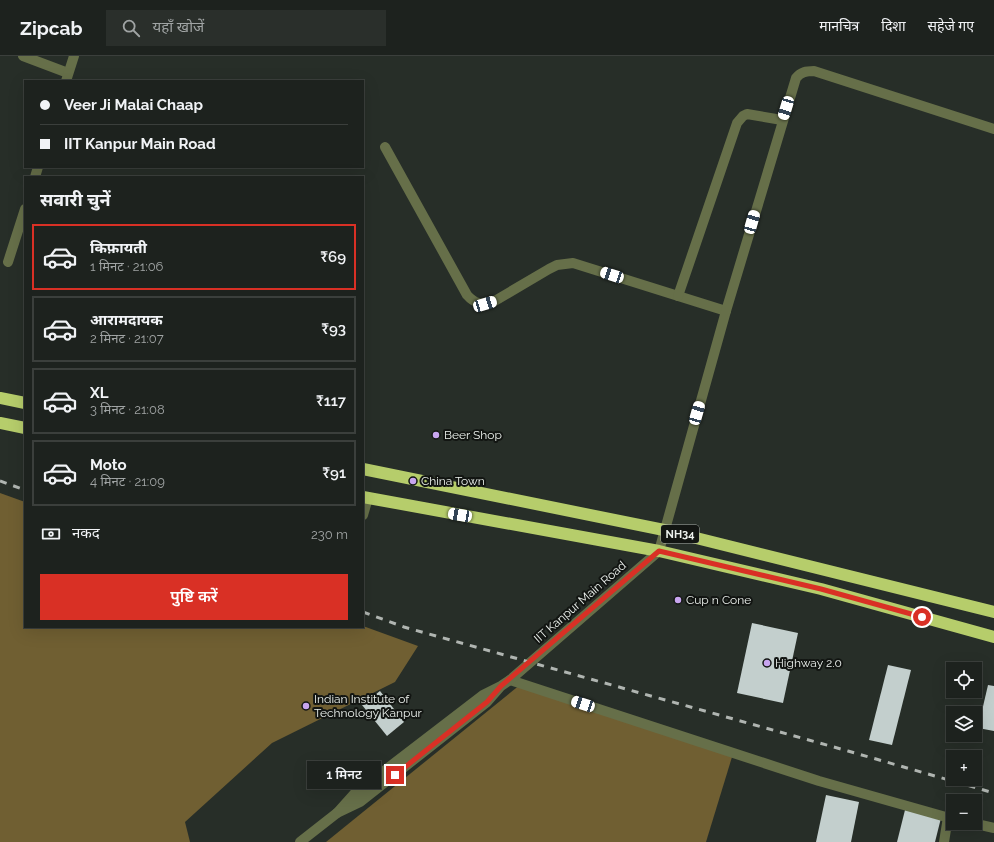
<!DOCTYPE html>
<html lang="hi">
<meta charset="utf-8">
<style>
body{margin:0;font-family:Raleway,"Noto Sans Devanagari",sans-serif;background:#2a2f2b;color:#f1f3f6;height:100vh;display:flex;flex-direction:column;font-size:15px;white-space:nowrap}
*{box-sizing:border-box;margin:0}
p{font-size:13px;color:#a0a4a4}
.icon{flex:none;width:22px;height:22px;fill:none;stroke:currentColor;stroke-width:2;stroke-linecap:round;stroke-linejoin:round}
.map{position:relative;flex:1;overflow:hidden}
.details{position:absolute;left:24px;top:120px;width:340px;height:452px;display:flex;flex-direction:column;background:#1d221e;border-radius:0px;box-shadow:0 4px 16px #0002,0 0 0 1px #3b3f3c}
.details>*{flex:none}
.banner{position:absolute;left:24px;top:24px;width:340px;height:88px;border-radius:0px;box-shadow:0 4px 16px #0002,0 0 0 1px #3b3f3c;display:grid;align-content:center;height:88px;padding:0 16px;background:#1d221e}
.buttons{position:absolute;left:946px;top:606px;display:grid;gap:8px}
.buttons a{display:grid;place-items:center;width:36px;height:36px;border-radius:0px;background:#1d221e;box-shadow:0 4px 16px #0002,0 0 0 1px #3b3f3c;font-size:20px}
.end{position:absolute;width:18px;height:18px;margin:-9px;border:5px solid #d93025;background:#fff;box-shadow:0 0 0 2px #fff}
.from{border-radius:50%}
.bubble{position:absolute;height:28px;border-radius:0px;background:#1d221e;box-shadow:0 4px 16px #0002,0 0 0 1px #3b3f3c;font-size:13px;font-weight:600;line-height:28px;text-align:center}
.car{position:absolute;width:12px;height:24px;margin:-12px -6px;border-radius:5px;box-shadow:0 0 3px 1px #0007;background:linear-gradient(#fff 24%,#345 0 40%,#fff 0 76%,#345 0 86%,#fff 0)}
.banner b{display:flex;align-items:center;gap:14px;height:38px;font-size:15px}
.banner b+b{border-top:1px solid #3b3f3c}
.banner i{width:10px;height:10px;background:#f1f3f6}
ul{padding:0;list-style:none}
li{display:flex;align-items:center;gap:12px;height:66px;margin:0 8px 6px;padding:0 8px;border:2px solid #3b3f3c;border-radius:0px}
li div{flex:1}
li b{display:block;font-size:15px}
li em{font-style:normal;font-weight:600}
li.active{border-color:#d93025}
li>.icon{width:36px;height:36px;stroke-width:1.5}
h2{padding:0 16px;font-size:18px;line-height:48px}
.pay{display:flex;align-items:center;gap:10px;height:44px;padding:0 16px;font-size:15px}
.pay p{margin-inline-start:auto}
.action{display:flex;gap:8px;margin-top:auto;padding:8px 16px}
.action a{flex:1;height:46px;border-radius:0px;background:#d93025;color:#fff;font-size:16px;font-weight:600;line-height:46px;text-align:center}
header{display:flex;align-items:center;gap:24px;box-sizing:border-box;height:56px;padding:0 20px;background:#1d221e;border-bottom:1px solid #3b3f3c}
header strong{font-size:19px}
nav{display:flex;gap:22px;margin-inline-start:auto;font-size:14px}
.search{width:280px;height:36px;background:#2a2f2b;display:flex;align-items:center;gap:10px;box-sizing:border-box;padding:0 14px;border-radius:0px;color:#a0a4a4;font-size:15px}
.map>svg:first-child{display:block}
</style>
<header>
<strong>Zipcab</strong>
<div class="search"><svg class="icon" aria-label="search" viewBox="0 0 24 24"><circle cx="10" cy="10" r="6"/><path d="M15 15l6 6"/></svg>यहाँ खोजें</div>
<nav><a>मानचित्र</a><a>दिशा</a><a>सहेजे गए</a></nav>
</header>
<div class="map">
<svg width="994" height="786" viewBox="0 0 994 786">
<rect width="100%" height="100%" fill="#272e28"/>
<g fill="#705f32">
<path d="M0,437L25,446V571L363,570L418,590L395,626L272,687L185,766L190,786H0Z"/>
<path d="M521,628L732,701L706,786H326Z"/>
</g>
<g fill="#c3cfcd">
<path d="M752,567L798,577L783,647L737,637Z"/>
<path d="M888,609L911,614L892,689L869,684Z"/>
<path d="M988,629L994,630V675L978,672Z"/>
<path d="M380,635L404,666L387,680L362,649Z"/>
<path d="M826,739L859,746L851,786H816Z"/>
<path d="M905,754L941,762L935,786H897Z"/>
</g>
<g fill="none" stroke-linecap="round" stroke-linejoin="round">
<g stroke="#666f49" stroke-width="10">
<path d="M23,0L68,17"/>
<path d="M66,25L74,0"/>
<path d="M385,91L467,239C475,248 482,249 493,246L549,213L557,209L573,207L726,255"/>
<path d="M35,121L38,111"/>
<path d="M8,206L25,153"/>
<path d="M678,240L737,67L743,60L747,58L782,64"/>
<path d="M363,459L368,442"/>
<path d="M510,624L819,725L953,763"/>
<path d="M501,630L487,646L360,746L337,757L354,738L483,639L501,630L510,624L659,495L726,255L796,22C801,16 806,15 814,15L994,73"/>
<path d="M972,767L994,772"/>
<path d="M300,786L337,757"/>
<path d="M944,786L948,761"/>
</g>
<g stroke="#b6cd6b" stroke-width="12">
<path d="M0,342L25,347"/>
<path d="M0,367L25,372"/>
<path d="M363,413L664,474L994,556"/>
<path d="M363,441L659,495L821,533L994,581"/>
</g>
<g stroke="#b0b5b1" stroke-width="3" stroke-dasharray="7 7" stroke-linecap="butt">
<path d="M0,425L25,434"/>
<path d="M363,556L404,571L848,695L994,737"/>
</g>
</g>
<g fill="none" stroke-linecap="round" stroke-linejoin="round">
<path stroke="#d93025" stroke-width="5" d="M395,719L487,646L501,630L659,495L821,533L922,561"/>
</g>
<g fill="#c8a5ef" stroke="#121512" stroke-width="1.5">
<circle cx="436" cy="379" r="4"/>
<circle cx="413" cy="425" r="4"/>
<circle cx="678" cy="544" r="4"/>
<circle cx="767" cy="607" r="4"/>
<circle cx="306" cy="650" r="4"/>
</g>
<g text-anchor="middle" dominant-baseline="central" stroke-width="4" stroke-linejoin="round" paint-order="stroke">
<rect fill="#121512" stroke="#abafab" stroke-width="1" x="661" y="469" width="38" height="18" rx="3"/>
<g font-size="11" font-weight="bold" fill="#ecf1ed">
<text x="680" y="478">NH34</text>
</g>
<g font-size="12" fill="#ecf1ed" stroke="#121512" text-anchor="start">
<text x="444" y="379">Beer Shop</text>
<text x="421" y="425">China Town</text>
<text x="686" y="544">Cup n Cone</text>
<text x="775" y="607">Highway 2.0</text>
<text x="314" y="643">Indian Institute of<tspan x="314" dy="14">Technology Kanpur</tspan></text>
</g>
<g font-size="12" fill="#ecf1ed" stroke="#121512">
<text transform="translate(580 546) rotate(-41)">IIT Kanpur Main Road</text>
</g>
</g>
</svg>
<div class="buttons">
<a><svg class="icon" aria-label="locate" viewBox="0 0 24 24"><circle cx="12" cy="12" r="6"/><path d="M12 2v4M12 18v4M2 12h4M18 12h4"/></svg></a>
<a><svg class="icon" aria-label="layers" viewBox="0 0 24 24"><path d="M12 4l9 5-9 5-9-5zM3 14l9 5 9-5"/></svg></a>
<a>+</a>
<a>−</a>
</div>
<i class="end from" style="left:922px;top:561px"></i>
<i class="end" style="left:395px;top:719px"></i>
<div class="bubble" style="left:307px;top:705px;width:74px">1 मिनट</div>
<i class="car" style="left:786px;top:52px;rotate:197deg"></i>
<i class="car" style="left:752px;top:166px;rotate:16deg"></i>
<i class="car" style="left:612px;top:219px;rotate:288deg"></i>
<i class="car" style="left:485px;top:248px;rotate:73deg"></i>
<i class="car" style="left:697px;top:357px;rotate:16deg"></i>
<i class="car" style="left:460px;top:459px;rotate:280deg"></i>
<i class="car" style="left:583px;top:648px;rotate:288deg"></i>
<div class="banner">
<b><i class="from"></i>Veer Ji Malai Chaap</b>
<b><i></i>IIT Kanpur Main Road</b>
</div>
<section class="details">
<h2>सवारी चुनें</h2>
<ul>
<li class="active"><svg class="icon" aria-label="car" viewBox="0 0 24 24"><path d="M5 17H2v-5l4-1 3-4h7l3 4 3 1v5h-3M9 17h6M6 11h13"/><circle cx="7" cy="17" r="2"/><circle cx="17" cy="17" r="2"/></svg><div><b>किफ़ायती</b><p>1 मिनट · 21:06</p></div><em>₹69</em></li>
<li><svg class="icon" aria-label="car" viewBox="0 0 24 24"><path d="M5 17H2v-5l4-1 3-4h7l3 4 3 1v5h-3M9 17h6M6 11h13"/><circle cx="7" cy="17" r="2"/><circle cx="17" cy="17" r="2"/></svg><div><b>आरामदायक</b><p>2 मिनट · 21:07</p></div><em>₹93</em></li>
<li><svg class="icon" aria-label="car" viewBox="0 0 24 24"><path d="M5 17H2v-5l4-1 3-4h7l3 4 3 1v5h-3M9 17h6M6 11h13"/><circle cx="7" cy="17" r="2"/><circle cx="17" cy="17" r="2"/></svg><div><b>XL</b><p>3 मिनट · 21:08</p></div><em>₹117</em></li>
<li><svg class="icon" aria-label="car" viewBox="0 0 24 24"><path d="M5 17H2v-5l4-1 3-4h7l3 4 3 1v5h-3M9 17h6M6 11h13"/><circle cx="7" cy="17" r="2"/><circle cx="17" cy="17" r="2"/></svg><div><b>Moto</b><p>4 मिनट · 21:09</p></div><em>₹91</em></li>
</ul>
<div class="pay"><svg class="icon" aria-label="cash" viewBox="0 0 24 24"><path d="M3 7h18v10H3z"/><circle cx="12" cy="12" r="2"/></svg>नकद<p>230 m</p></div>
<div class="action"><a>पुष्टि करें</a></div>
</section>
</div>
